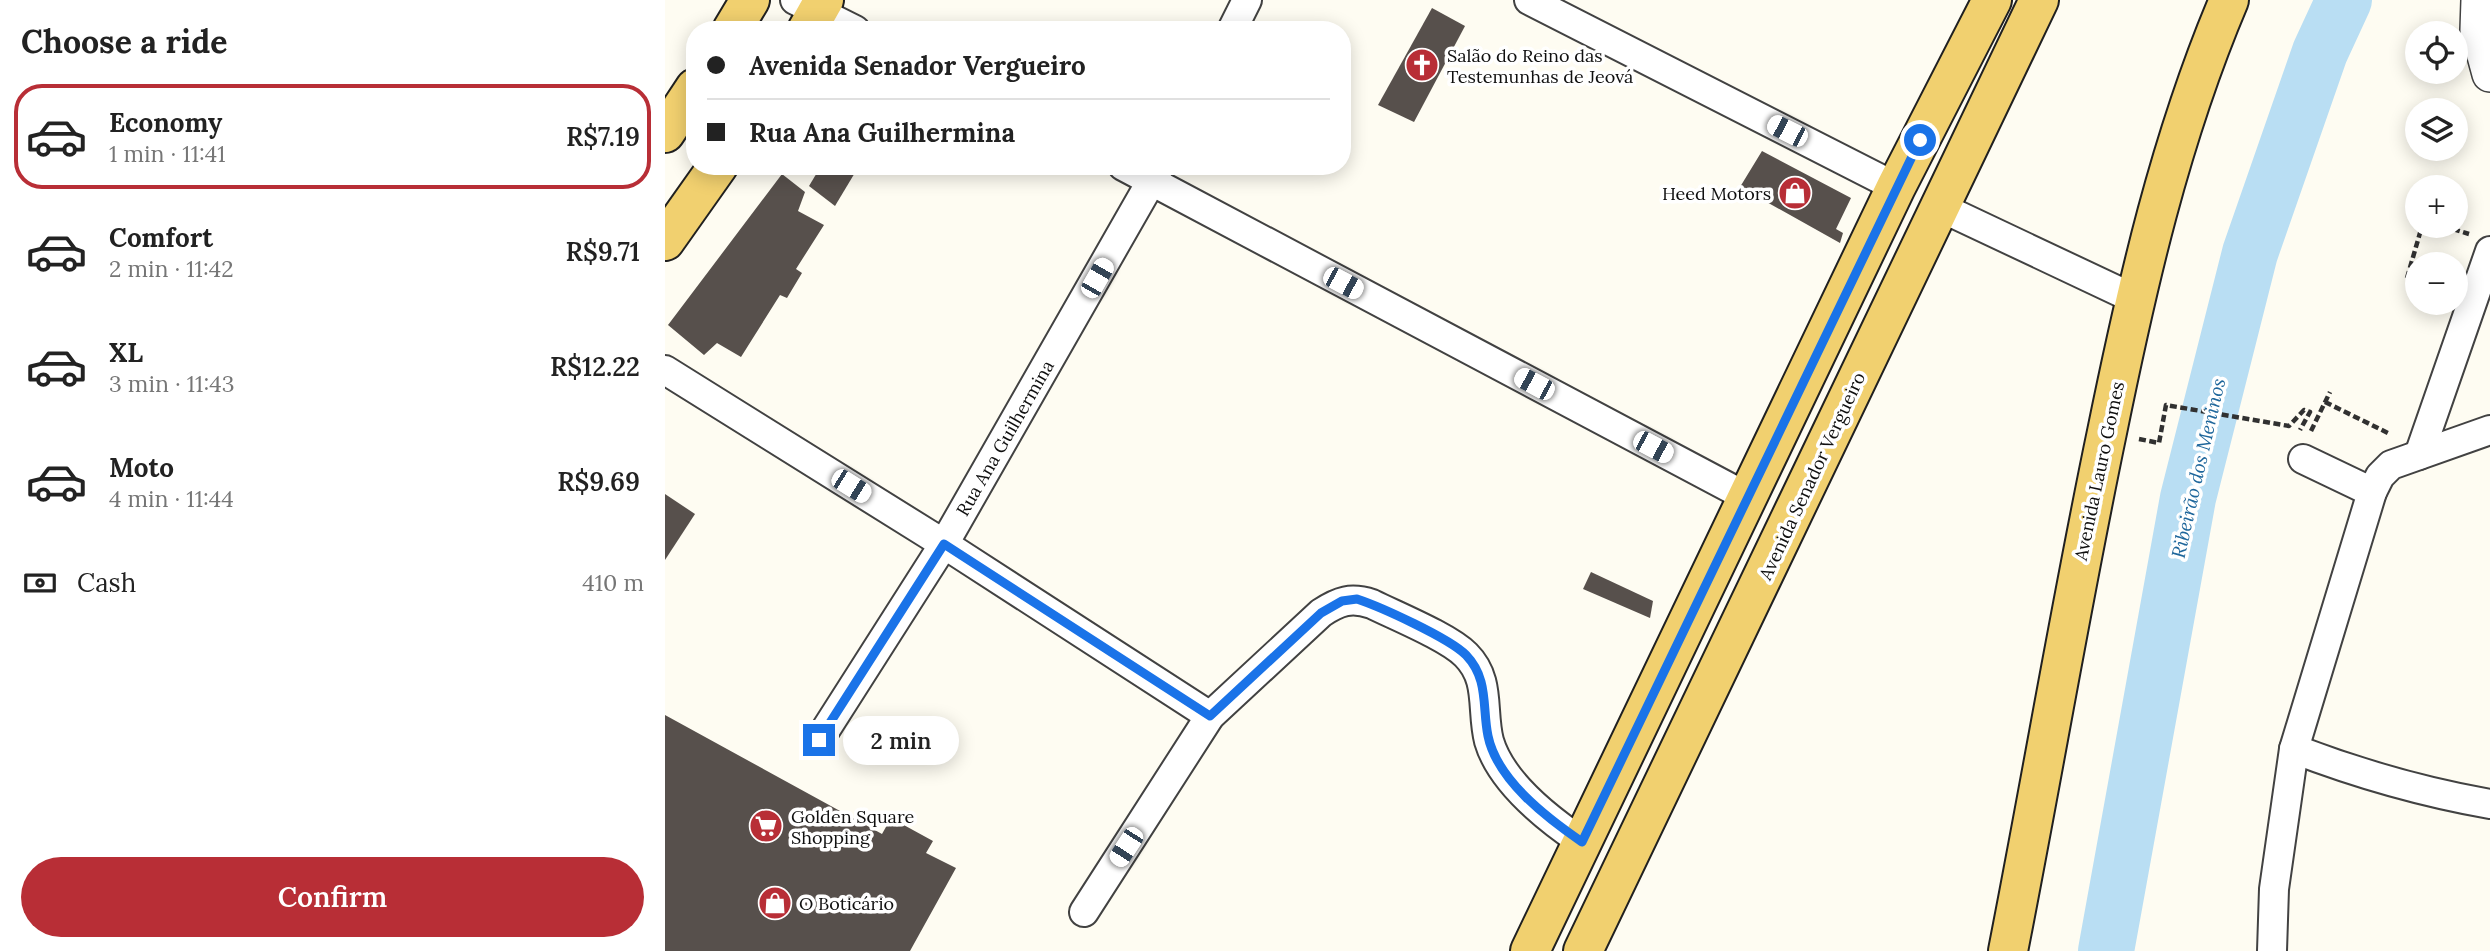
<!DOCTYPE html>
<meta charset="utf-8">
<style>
body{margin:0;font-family:Lora,serif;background:#f2f2f2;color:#222;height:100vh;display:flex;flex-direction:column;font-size:26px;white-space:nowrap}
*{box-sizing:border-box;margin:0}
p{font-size:23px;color:#767676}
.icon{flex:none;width:38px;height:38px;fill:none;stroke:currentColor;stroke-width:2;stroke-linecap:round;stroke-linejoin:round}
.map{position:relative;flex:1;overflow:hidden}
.details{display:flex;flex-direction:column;background:#fff;width:665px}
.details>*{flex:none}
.hud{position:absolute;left:21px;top:21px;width:665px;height:154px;border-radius:28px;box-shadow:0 4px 18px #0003;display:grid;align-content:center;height:154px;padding:0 21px;background:#fff}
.fabs{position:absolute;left:1740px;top:21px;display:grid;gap:14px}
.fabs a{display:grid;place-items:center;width:63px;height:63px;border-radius:50%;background:#fff;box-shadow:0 4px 18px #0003;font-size:35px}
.end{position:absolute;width:32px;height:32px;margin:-16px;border:9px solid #1a73e8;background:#fff;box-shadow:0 0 0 4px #fff}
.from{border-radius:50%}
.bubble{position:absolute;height:49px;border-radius:24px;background:#fff;box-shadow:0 4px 18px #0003;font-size:23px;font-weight:600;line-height:49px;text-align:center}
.car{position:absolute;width:21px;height:42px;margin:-21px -10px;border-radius:9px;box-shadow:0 0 5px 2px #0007;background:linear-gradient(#fff 24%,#345 0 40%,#fff 0 76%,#345 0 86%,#fff 0)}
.hud b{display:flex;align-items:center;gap:24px;height:66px;font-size:26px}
.hud b+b{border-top:2px solid #e0e0e0}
.hud i{width:18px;height:18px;background:#222}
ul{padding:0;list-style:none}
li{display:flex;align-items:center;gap:21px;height:105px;margin:0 14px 10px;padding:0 7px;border:4px solid transparent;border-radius:28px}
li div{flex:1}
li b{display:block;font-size:26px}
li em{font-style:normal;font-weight:600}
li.active{border-color:#b82e36}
li>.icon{width:63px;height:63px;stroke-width:1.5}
h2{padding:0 21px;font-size:32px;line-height:84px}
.pay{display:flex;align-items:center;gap:18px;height:77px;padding:0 21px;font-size:26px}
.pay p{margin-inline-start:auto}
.cta{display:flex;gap:14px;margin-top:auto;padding:14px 21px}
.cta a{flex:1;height:80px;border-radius:42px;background:#b82e36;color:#fff;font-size:28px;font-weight:600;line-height:80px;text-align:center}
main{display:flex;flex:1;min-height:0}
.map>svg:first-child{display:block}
</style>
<main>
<section class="details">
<h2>Choose a ride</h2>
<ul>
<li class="active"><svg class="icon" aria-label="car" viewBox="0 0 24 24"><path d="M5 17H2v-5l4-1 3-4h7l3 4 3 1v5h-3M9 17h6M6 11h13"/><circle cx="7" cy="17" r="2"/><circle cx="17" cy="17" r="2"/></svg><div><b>Economy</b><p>1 min · 11:41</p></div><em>R$7.19</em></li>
<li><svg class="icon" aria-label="car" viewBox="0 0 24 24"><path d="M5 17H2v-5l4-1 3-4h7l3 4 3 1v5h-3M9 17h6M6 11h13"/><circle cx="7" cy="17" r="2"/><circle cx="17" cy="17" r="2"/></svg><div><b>Comfort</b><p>2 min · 11:42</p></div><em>R$9.71</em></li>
<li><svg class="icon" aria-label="car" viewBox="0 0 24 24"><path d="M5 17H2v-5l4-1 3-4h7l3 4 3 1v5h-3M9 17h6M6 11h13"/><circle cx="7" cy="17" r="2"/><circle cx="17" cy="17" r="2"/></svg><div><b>XL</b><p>3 min · 11:43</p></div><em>R$12.22</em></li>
<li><svg class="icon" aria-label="car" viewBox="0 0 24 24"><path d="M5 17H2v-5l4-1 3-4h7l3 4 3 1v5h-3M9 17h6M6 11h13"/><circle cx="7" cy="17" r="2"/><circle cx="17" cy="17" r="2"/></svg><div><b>Moto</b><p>4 min · 11:44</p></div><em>R$9.69</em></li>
</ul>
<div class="pay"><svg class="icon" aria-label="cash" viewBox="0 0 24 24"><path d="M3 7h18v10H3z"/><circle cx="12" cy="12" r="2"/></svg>Cash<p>410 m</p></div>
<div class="cta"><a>Confirm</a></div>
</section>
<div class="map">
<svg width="1825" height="951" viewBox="0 0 1825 951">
<rect width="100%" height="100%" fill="#fefcf2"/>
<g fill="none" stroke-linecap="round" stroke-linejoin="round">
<path stroke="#b9def3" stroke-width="56" d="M1441,951L1523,498L1585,253L1655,52L1679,0"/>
</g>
<g fill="#57504c">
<path d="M767,8L800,26L749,122L713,105Z"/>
<path d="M1097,151L1186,198L1171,229L1178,233L1175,243L1075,187Z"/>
<path d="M156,166H194L170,206L144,186Z"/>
<path d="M117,174L140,192L133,211L159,225L131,269L137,273L122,298L115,295L76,357L52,343L39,355L3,325Z"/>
<path d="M0,494L30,514L0,560Z"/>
<path d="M926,572L988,601L985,618L918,589Z"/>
<path d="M0,715L217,834L226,818L268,841L261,853L291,868L245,951H0Z"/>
</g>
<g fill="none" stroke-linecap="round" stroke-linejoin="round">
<defs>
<g id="minor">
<path d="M130,0L190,30"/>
<path d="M864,0L1231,187"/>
<path d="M567,30L582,0"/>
<path d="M458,166L1084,498"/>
<path d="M1275,207L1470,299"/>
<path d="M0,370L279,544L545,716"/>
<path d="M1754,455L1825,251"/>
<path d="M1638,459L1707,492L1715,476L1726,465L1825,430"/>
<path d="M154,740L279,544L495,166"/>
<path d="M1629,749C1694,774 1757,792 1825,804"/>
<path d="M419,912L545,716L656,613C674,601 686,597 707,604C731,616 783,637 801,655C826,680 816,710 824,741C836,782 883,819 917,842"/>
<path d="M1607,951L1609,889L1629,749L1707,492"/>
</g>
<path id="tertiary" d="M1814,0L1813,30L1825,74"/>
<g id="primary">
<path d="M67,30L85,0"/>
<path d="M142,30L159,0"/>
<path d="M0,133L30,88"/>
<path d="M0,241L53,166"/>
<path d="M865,951L1231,187L1327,0"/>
<path d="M918,951L1374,0"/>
<path d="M1343,951C1377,778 1406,604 1442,432C1472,285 1505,139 1564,0"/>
</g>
</defs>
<use href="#minor" stroke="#424242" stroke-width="32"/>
<use href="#tertiary" stroke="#424242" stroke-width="38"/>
<use href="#primary" stroke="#202020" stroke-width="42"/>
<g stroke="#313131" stroke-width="4.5" stroke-dasharray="7 3.5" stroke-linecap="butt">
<path d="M1778,226L1804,234"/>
<path d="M1742,278L1757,226"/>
<path d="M1660,402L1725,434"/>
<path d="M1646,431L1665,392"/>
<path d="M1474,439L1494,443L1501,405L1624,426L1639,410L1645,412L1635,430"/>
</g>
<use href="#minor" stroke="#fff" stroke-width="28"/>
<use href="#tertiary" stroke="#fff" stroke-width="35"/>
<use href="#primary" stroke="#f1d06f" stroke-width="38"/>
</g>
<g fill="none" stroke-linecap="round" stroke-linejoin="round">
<path stroke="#1a73e8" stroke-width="9" d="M154,740L279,544L545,716L656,613L677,601L692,599C716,607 784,638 801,655C824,679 817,707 823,736C832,780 882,818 917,842L1255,140"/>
</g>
<defs>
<symbol id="church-disc" viewBox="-11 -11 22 22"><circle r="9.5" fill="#b82e36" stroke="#fff"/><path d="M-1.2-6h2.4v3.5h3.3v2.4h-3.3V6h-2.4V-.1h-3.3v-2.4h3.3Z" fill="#fff"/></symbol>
<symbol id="shop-disc" viewBox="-11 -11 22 22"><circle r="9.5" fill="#b82e36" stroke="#fff"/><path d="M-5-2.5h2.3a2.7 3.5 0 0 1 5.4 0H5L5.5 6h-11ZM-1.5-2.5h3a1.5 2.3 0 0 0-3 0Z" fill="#fff"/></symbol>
<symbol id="supermarket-disc" viewBox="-11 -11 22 22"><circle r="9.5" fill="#b82e36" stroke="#fff"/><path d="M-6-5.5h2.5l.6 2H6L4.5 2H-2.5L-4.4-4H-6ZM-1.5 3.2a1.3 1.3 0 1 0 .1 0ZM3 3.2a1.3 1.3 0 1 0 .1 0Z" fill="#fff"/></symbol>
</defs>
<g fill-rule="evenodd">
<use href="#church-disc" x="738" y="46" width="38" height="38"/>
<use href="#shop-disc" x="1111" y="174" width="38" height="38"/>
<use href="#supermarket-disc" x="82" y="807" width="38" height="38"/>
<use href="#shop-disc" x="91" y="884" width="38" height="38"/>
</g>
<g text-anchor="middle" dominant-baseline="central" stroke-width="7" stroke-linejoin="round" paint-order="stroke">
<g font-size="18" fill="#0f0f0f" stroke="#fff" text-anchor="start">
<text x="782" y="55">Salão do Reino das<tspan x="782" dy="21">Testemunhas de Jeová</tspan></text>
<text x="1106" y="193" text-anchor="end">Heed Motors</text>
<text x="126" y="816">Golden Square<tspan x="126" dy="21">Shopping</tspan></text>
<text x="134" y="903">O Boticário</text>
</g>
<g font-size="18" fill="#0f0f0f" stroke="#fff">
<text transform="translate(340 438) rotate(-60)">Rua Ana Guilhermina</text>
<text transform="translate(1434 471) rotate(-78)">Avenida Lauro Gomes</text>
<text transform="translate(1147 476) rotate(-65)">Avenida Senador Vergueiro</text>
</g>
<g font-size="19" font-style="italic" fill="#1e669b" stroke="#fff">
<text transform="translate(1533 468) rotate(-77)">Ribeirão dos Meninos</text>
</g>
</g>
</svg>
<div class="fabs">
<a><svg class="icon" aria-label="locate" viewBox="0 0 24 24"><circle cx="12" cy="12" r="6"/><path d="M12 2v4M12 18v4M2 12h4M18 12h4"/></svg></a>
<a><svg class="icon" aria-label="layers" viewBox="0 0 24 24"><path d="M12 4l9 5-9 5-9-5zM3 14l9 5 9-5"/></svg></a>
<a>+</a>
<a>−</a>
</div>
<i class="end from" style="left:1255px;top:140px"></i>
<i class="end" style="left:154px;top:740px"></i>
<div class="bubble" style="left:178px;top:716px;width:116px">2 min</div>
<i class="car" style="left:1122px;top:131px;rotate:297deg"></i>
<i class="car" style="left:432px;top:278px;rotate:30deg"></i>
<i class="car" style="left:678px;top:283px;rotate:118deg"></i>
<i class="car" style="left:869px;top:384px;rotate:298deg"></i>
<i class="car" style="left:988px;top:447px;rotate:118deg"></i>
<i class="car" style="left:186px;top:486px;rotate:122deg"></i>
<i class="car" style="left:461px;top:847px;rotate:213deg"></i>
<div class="hud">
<b><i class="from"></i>Avenida Senador Vergueiro</b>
<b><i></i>Rua Ana Guilhermina</b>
</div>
</div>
</main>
